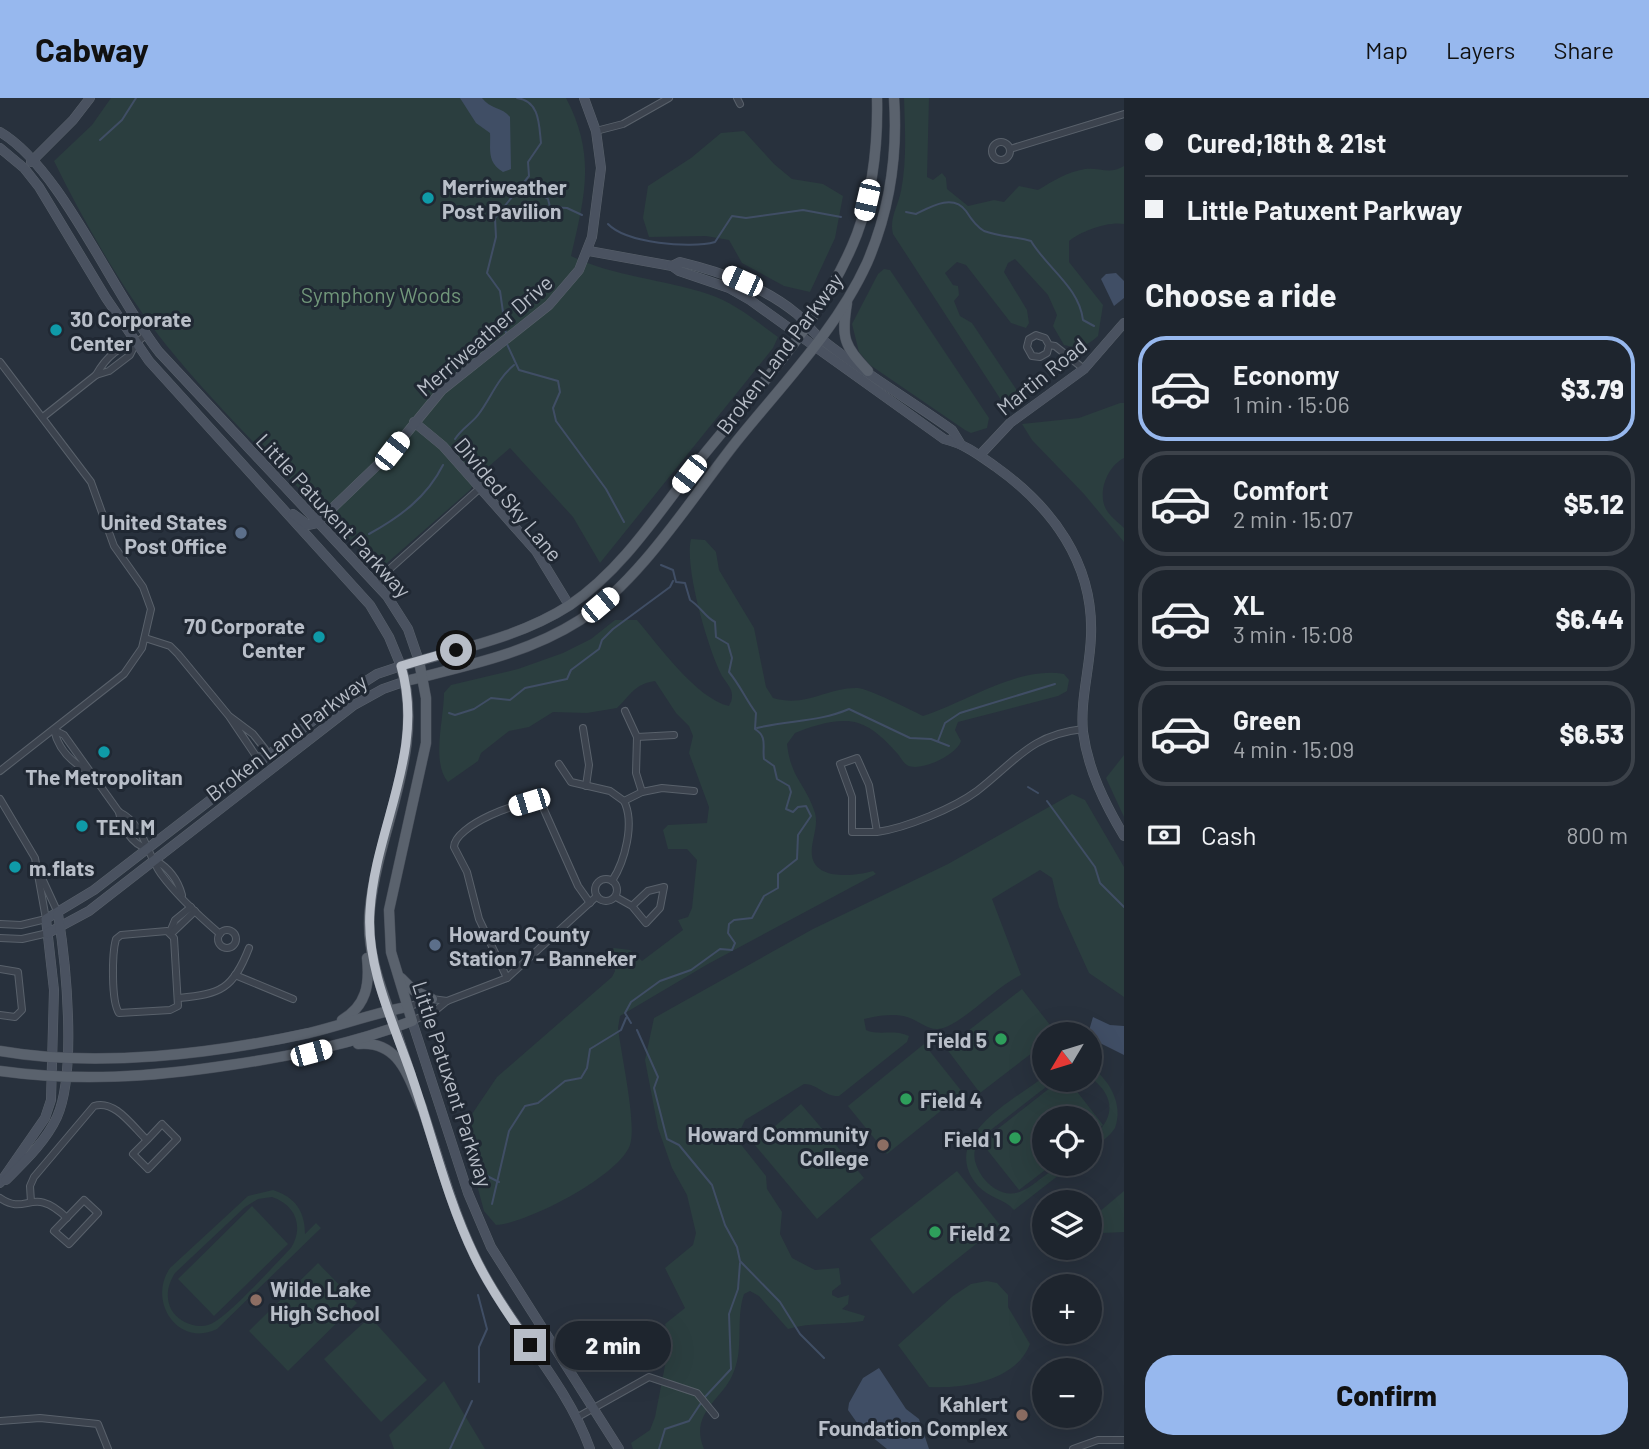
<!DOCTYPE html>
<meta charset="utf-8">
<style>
body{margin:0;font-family:Barlow,sans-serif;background:#262d36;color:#f1f3f6;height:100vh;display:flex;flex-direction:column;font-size:26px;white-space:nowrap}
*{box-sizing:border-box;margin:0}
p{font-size:23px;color:#a1a5aa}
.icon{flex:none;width:38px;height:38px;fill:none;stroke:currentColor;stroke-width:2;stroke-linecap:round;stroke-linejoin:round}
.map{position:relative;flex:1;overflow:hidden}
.side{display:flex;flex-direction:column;background:#1e252e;width:525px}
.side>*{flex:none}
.top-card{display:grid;align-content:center;height:154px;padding:0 21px;background:#1e252e}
.needle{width:46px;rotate:232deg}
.fabs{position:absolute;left:1032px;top:924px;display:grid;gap:14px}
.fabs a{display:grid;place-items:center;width:70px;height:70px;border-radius:50%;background:#1e252e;box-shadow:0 7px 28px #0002,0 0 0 2px #3c424a;font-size:35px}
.end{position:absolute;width:32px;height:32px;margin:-16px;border:9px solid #b8bec8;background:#111;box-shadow:0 0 0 4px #111}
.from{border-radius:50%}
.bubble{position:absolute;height:49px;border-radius:24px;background:#1e252e;box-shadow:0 7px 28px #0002,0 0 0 2px #3c424a;font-size:23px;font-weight:800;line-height:49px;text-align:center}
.car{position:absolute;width:21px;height:42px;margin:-21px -10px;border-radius:9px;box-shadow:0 0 5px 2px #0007;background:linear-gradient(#fff 24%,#345 0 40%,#fff 0 76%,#345 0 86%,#fff 0)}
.top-card b{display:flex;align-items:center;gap:24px;height:66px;font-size:26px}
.top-card b+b{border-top:2px solid #3c424a}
.top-card i{width:18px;height:18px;background:#f1f3f6}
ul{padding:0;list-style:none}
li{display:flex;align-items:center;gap:21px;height:105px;margin:0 14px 10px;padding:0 7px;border:4px solid #3c424a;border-radius:28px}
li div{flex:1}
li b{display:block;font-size:26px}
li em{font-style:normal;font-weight:800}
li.active{border-color:#97b8ee}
li>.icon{width:63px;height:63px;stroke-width:1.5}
h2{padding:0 21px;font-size:32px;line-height:84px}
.pay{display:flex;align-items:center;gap:18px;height:77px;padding:0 21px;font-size:26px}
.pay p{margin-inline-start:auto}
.primary-button{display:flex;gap:14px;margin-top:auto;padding:14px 21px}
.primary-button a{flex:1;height:80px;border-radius:28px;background:#97b8ee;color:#111;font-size:28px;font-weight:800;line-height:80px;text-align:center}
header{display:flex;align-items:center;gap:42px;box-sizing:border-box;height:98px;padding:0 35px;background:#97b8ee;color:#111}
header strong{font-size:33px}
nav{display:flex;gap:38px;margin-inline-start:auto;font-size:24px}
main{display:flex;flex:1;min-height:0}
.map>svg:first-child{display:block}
</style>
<header>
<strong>Cabway</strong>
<nav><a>Map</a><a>Layers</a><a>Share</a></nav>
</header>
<main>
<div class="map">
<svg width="1124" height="1351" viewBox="0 0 1124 1351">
<rect width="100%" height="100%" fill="#28313d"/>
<g fill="#2b3e3f" fill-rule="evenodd">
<path d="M111,0H566C596,57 585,98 571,158C615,179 663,181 708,196C734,204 757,224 778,239L773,250L600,465L573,419L510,350L480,376L470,392L379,472C309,398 232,328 167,248C123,193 85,126 54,63L92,27Z"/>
<path d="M904,0H929L927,79L933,82L942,75L946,80L947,91L968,108L994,102L1004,104L1019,88L1038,92C1053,83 1067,74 1085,71C1099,69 1110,77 1124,68V126C1109,123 1081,133 1069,143V164L1103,207L1098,238C1085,249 1080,251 1064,247L1053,228L1057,217L1048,197L1015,161L1008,165L1004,174L1027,212L1029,225L1026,230L1011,225L966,167L957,164L945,175L953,187L958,188L959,197L954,203L960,218L972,225L1016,291L1017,299L1009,307L1001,302L893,136C889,121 898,108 901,93C907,63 905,31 904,0Z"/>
<path d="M744,33L774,66L792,81L823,86L843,98L835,140L810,194L784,188L742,165L729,142L706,138L649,139L643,120L648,88L691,60L721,35Z"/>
<path d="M884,171L890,172L989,320L987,330L971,335L965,332L870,267L859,254L852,226L878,176Z"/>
<path d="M1120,305H1124V360C1108,368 1098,392 1105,409C1108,417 1118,424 1124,430V444L1084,396L1032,342L1022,326L1079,320Z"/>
<path d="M691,441L705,442L716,454L719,472L754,530L766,589L773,600C807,610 827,589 858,590C869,591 911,612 923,618C964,605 1020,567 1064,576L1069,582L1067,593L1058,598L958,624L955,632L961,643C957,657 919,675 907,667C903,665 900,658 897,655C886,643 874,630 858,625C840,619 812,628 795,635L787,646C791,681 806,686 815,715C819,729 810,744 812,758C816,783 856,778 873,773L876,776L708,866L620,918L618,930C621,956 637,1026 630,1047C619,1078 528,1125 496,1127L484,1113L462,1031L497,979L612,879L615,873L611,853L614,850L630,852L642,863L683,832L678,822L688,819L692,810L697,762L687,751H668L663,732L668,727L707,725L709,709L689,655L693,638L689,628L676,615L655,583C634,586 631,597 617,610L587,615L553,614L529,629L509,633L481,655L478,663L448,684C431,664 444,621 444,595L451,587L518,571L563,555L591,541L615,522H637C658,547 697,601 729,608C732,602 733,599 731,592C729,587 725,583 722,578C708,551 684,469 691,441Z"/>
<path d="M1124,657V719L1106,680Z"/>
<path d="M1072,696L1085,702L1124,769V899L1089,875L1059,809L1052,780L1040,772L992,801L1021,877C996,888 960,929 938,931C928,932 917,922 907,919C893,915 878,918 864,921L866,932C879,938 894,931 909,938L907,944L839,998C825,999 818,986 804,986L745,1022L739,1035V1044L766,1078L767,1091L782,1114L780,1136L792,1160L815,1172L839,1170L841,1186L832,1193V1197L838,1200L849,1197L848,1206L842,1211L865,1218L863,1223C839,1227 811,1224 788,1231L759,1198L750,1193L744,1196C735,1222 745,1252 732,1278C721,1302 689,1316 704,1351H633L631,1345L650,1332L655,1319L670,1242L665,1226L685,1210L665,1170L693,1147L696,1135L687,1097L672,1070L658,1030L645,962L654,920L813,831L948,766Z"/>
<path d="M1022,891L1057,936H1045V945L980,995L946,950Z"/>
<path d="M924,946L963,995L887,1056L848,1008Z"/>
<path d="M1090,969C1109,980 1124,1007 1115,1030C1109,1039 1099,1046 1090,1052V1041C1115,1022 1117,999 1090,979Z"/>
<path d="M1045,978V982H1055L983,1038C976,1045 973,1053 975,1063C978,1074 985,1084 994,1090C1026,1111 1042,1066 1073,1066L1014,1112C1005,1101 989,1100 978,1088C937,1040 1013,1003 1045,978Z"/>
<path d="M1060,982H1068L1103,1027L1090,1037V1020H1045V1066H1053L1019,1092L981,1044Z"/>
<path d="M801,1006L864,1080L817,1121L754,1046Z"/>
<path d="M957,1073L1000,1127L913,1196L870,1141Z"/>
<path d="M273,1092C295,1099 305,1113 305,1136L316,1125L321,1130L217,1231C178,1250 147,1203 170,1170L248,1098ZM272,1099C296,1107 304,1129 291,1150C276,1165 225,1223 208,1227C195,1231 177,1223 171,1211C165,1198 168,1186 175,1175L245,1109L258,1101Z"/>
<path d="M1124,1093V1134L1103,1135L1096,1129L1098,1115Z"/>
<path d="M252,1108L288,1146L214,1218L178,1181Z"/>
<path d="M318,1165L357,1205L288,1273L249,1233Z"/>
<path d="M987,1183L997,1185L1008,1197V1209L1030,1246C1016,1283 964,1291 929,1289L898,1247L953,1198L971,1186Z"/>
<path d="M370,1219L427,1282L381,1324L324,1261Z"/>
<path d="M444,1283L485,1351H394L389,1337Z"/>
</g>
<g fill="#404e65">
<path d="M460,0H482C490,11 502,9 510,19L511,71L503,74C486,64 491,50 490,35L476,25Z"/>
<path d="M1116,175L1124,183V200L1114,208L1101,181L1106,176Z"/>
<path d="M1093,919L1110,927L1124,928V957L1090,940L1088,936Z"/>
<path d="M879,1270L906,1311L919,1321L929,1351H887L860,1329L848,1312L849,1305L863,1280Z"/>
</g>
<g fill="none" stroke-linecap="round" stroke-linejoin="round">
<g stroke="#404e65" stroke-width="2">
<path d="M100,42L122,22L136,0"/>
<path d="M524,84L548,101L550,109L567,110L582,117"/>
<path d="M906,114L916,116C930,109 953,95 966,113C971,121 977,129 984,133C1000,139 1014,138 1031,143C1047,170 1079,189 1083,222L1094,228"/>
<path d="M608,126C626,145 690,151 715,144L732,118L746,120L803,112L841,119"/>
<path d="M506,235L500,193L487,175L496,139L495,120L529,78L528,64L541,45C539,27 540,3 517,0"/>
<path d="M506,244L519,272L558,283L560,294L553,310L556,323L606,391L624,424"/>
<path d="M455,341C462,330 471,326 478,317C491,300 497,281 514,267"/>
<path d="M369,436C400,419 427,399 443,367"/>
<path d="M449,615L455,617L474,611L491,600L510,602L525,590L567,581L571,572L599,551L602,542L613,531L670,489L673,483"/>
<path d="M757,630C789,622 819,624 849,611L910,640L931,641L949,648"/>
<path d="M938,643L945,625L960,615L1055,586"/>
<path d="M1028,689L1038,695"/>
<path d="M1047,703L1095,769L1100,785L1124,809"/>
<path d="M631,925L625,915L631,904L660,883L691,872L720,851L732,852L735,845L728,835L729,826L734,822L752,820L764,798L778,790V776L797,761L798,737L811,718L806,708L798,709L793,714L786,711L791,694L789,688L777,681L774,668L764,661C762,649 768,639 755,631L756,615C746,602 740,587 729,574L732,560L728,546L716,539L715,524C705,519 701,509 690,502L685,485L676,484L673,472L661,467"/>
<path d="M637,932L658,979L654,990L667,1041L679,1047L712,1087L725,1127L737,1149L740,1163L780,1204L800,1236L824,1260"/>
<path d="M475,1072L499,1084"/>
<path d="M492,1106L509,1033L525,1008L538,1005L565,983L581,980L587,970L590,951L621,932L626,920"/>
<path d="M478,1197L487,1231L479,1249V1284"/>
<path d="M704,1300L731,1271L729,1216L738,1191L740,1165"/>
<path d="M450,1351L472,1303"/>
<path d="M659,1351L665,1331L689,1323L701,1305"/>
</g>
<defs>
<g id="street">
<path d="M737,0L740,6"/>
<path d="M596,33L623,26L669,0"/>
<circle cx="1001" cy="53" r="9"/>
<path d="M1010,51L1124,16"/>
<path d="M1049,247L1045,240L1036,237L1029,241L1027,249L1032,258L1040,259L1047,255L1049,247L1055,248L1084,271"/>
<path d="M0,264L91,384L114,448L143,489L151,511L142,550L124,576L0,673"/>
<path d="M96,277C105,261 117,248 136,245"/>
<path d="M43,319L96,277L109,273L130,257L136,245L146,237"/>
<path d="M379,488L383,477L479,391"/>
<path d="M145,540L170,548L178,556L229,618L256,658L265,659V651L253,636L229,618"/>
<path d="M583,630L589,667L586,688"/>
<path d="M54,632L64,637L119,714C145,727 146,755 161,776C177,798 199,818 220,836"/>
<path d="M54,632C58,650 70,663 86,672"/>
<path d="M637,639L674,637"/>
<path d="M559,666L571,684L610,693L624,703L642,694L636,675L637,639L625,613"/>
<path d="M642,694L662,690L694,693"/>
<path d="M0,701L35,760L46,821L21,827L0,826"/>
<path d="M119,714C121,728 132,747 147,750"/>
<path d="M877,734H852V699L840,666L857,660L869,687L877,734C906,730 954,710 977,693C1016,663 1030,637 1083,631"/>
<path d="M155,762C169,770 178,782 182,797"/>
<path d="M41,778L58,815"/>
<circle cx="606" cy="792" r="11"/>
<path d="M612,783C625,763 635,725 624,703"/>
<path d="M616,799L632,808L646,825L660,810L664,789L648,793L632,808"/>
<circle cx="227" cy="841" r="9"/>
<path d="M167,833L174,840L178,908L170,912L119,915C111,903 112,855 116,841L121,837Z"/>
<path d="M170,834L175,822L191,809"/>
<path d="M173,834L195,813"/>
<path d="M0,840L22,841L48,835"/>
<path d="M0,871L18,874L22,912L15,919L0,917"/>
<path d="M235,877L293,901"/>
<path d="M507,880L479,821L467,774L454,749C454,728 522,700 541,705L578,788L590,805"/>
<path d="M179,900C221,896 233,891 249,850"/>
<path d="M407,909L432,901L447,903"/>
<path d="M412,923L436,912L447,903L507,880L597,798"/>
<path d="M0,1100C27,1119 32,1086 67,1120"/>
<path d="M84,1102L98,1115L69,1146L54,1133Z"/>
<path d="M31,1104L30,1088L34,1079L94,1008C115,1001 133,1029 147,1042L162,1026L177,1041L148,1071L133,1056L147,1042"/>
<path d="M576,1320L649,1279L697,1295L715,1317"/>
<path d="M0,1323L40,1320L98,1326L108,1351"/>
<path d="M1073,1351L1098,1342H1124"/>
</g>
<g id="secondary">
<path d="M0,34C61,70 112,194 159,254L387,498L408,531L419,563"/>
<path d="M0,50L24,70L39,89L106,200L149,263L370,507L389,539L401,568L377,576L355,590L94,792L46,821L54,892L51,1002L45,1020L0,1085"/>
<path d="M31,64L73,22L90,0"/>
<path d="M589,153L672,168L679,173L729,190L750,202L944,341C965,346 979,357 996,369C1052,409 1094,465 1091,538C1090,570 1080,602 1083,634C1088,672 1105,706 1124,738"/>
<path d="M672,168L680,164C721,174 763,188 797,216C805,223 811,233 819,239C859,272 910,302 952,332L960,345"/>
<path d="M414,324L443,348L536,453L569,507"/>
<path d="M980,357L1010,325L1084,271L1124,225"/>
<path d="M293,416L308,427L317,425L392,353L442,292L549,207L579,172L592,139L601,70L596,33L584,0"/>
<path d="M48,835L89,813L354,607L383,591L406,583"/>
<path d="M412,923L468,1095L491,1149L619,1351"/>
<path d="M395,929L411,977"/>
<path d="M420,1004C441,1064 455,1127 488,1183C520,1239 568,1289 590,1351"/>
<path d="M6,1082C25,1063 46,1043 57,1019C77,974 66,865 58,816"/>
</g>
<g id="primary">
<path d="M847,205C841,241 844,247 868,273"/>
<path d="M406,583C465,568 527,556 580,522C640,483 691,401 736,344C781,288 837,231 867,165C890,112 898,58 894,0"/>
<path d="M401,880L413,892L432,901"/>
<path d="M342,922C366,908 370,887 367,860"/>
<path d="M395,929C381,891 365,851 370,810C379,728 426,651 401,568C458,551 519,540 570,507C622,472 659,414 697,365C754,294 824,222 857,136C873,93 878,45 877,0"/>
<path d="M358,946C399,942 408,978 422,1010"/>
<path d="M0,953C97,970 213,956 309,935C342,927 374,915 407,909"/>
<path d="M0,973C79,984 151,979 230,967C292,958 353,946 412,923L391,854L389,812L426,645V600L419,563"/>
</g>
</defs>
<use href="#street" stroke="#59616b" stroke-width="8"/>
<use href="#secondary" stroke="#59616b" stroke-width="10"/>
<use href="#primary" stroke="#454c57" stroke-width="11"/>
<use href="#street" stroke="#3c434e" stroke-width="6"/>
<use href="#secondary" stroke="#4a5260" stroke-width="9"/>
<use href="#primary" stroke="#5a626d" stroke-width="10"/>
</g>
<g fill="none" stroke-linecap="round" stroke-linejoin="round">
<path stroke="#b8bec8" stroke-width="9" d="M456,552L401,568C426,653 375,729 370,813C366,869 393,924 411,976C432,1036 446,1099 474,1157C489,1189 509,1218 530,1247"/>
</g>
<g fill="#0f9aa8" stroke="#202833" stroke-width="2.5">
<circle cx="428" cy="100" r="7"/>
<circle cx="56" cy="232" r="7"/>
<circle cx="319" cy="539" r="7"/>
<circle cx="104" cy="654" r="7"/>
<circle cx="82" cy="728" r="7"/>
<circle cx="15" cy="769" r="7"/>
</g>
<g fill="#5c6f8a" stroke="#202833" stroke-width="2.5">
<circle cx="241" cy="435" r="7"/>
<circle cx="435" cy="847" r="7"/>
</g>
<g fill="#2e9e5b" stroke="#202833" stroke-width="2.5">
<circle cx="1001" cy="941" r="7"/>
<circle cx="906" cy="1001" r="7"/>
<circle cx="1015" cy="1040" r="7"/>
<circle cx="935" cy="1134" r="7"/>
</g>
<g fill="#8d6e63" stroke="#202833" stroke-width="2.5">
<circle cx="883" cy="1047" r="7"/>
<circle cx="256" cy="1202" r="7"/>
<circle cx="1022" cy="1317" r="7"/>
</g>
<g text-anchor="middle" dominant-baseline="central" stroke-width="6" stroke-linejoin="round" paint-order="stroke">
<g font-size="21" font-weight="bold" fill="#b8bec8" stroke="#202833" text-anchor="start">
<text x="442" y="88">Merriweather<tspan x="442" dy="24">Post Pavilion</tspan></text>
<text x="70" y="220">30 Corporate<tspan x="70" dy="24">Center</tspan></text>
<text x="227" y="423" text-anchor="end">United States<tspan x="227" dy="24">Post Office</tspan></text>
<text x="305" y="527" text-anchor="end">70 Corporate<tspan x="305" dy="24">Center</tspan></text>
<text x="104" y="678" text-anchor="middle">The Metropolitan</text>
<text x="96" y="728">TEN.M</text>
<text x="29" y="769">m.flats</text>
<text x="449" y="835">Howard County<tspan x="449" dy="24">Station 7 - Banneker</tspan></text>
<text x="987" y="941" text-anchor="end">Field 5</text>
<text x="920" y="1001">Field 4</text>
<text x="869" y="1035" text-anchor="end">Howard Community<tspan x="869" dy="24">College</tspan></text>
<text x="1001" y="1040" text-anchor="end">Field 1</text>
<text x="949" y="1134">Field 2</text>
<text x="270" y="1190">Wilde Lake<tspan x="270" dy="24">High School</tspan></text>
<text x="1008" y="1305" text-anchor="end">Kahlert<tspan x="1008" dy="24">Foundation Complex</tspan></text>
</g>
<g font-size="21" fill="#71977a" stroke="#202833">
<text x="381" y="196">Symphony Woods</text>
</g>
<g font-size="21" fill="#b8bec8" stroke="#202833">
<text transform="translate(484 237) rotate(-41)">Merriweather Drive</text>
<text transform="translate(779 255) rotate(-53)">Broken Land Parkway</text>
<text transform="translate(1041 278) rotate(-39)">Martin Road</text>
<text transform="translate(509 401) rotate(50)">Divided Sky Lane</text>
<text transform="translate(334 417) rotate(47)">Little Patuxent Parkway</text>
<text transform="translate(286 639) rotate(-37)">Broken Land Parkway</text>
<text transform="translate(453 986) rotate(72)">Little Patuxent Parkway</text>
</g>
</g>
</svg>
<div class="fabs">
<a><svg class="needle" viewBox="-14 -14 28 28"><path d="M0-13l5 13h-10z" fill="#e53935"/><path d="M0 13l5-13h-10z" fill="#a1a5aa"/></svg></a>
<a><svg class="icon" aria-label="locate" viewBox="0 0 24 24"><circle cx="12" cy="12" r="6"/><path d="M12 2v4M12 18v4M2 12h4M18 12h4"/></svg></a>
<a><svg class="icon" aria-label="layers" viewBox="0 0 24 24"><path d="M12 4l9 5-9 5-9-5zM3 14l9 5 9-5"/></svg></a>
<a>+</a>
<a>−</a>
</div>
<i class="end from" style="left:456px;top:552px"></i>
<i class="end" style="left:530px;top:1247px"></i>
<div class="bubble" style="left:555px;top:1223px;width:116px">2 min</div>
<i class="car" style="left:867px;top:102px;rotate:193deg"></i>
<i class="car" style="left:742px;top:183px;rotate:294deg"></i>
<i class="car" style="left:392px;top:353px;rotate:38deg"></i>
<i class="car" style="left:689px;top:376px;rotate:218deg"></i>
<i class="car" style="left:600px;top:507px;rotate:50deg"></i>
<i class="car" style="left:529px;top:704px;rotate:253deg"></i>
<i class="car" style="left:311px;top:955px;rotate:75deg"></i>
</div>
<section class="side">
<div class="top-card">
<b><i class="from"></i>Cured;18th &amp; 21st</b>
<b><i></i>Little Patuxent Parkway</b>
</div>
<h2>Choose a ride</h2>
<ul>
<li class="active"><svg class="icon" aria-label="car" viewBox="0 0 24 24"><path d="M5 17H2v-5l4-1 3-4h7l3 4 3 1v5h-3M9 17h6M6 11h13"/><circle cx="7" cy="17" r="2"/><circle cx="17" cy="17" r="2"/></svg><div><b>Economy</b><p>1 min · 15:06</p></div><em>$3.79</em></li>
<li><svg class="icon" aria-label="car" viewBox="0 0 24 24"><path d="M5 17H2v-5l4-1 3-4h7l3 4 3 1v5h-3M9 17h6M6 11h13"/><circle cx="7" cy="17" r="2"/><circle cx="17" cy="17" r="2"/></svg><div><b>Comfort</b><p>2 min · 15:07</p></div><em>$5.12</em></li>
<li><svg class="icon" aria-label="car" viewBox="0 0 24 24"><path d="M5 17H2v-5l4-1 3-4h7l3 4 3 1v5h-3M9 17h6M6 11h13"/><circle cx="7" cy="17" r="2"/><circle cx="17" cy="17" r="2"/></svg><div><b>XL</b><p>3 min · 15:08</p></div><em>$6.44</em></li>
<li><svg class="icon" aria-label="car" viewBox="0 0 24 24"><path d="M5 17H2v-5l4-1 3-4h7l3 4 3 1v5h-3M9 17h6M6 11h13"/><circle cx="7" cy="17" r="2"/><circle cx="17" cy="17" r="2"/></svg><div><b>Green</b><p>4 min · 15:09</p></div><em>$6.53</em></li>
</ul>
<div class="pay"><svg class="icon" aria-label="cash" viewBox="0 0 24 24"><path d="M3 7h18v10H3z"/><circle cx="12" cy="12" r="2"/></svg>Cash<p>800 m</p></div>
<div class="primary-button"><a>Confirm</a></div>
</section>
</main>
